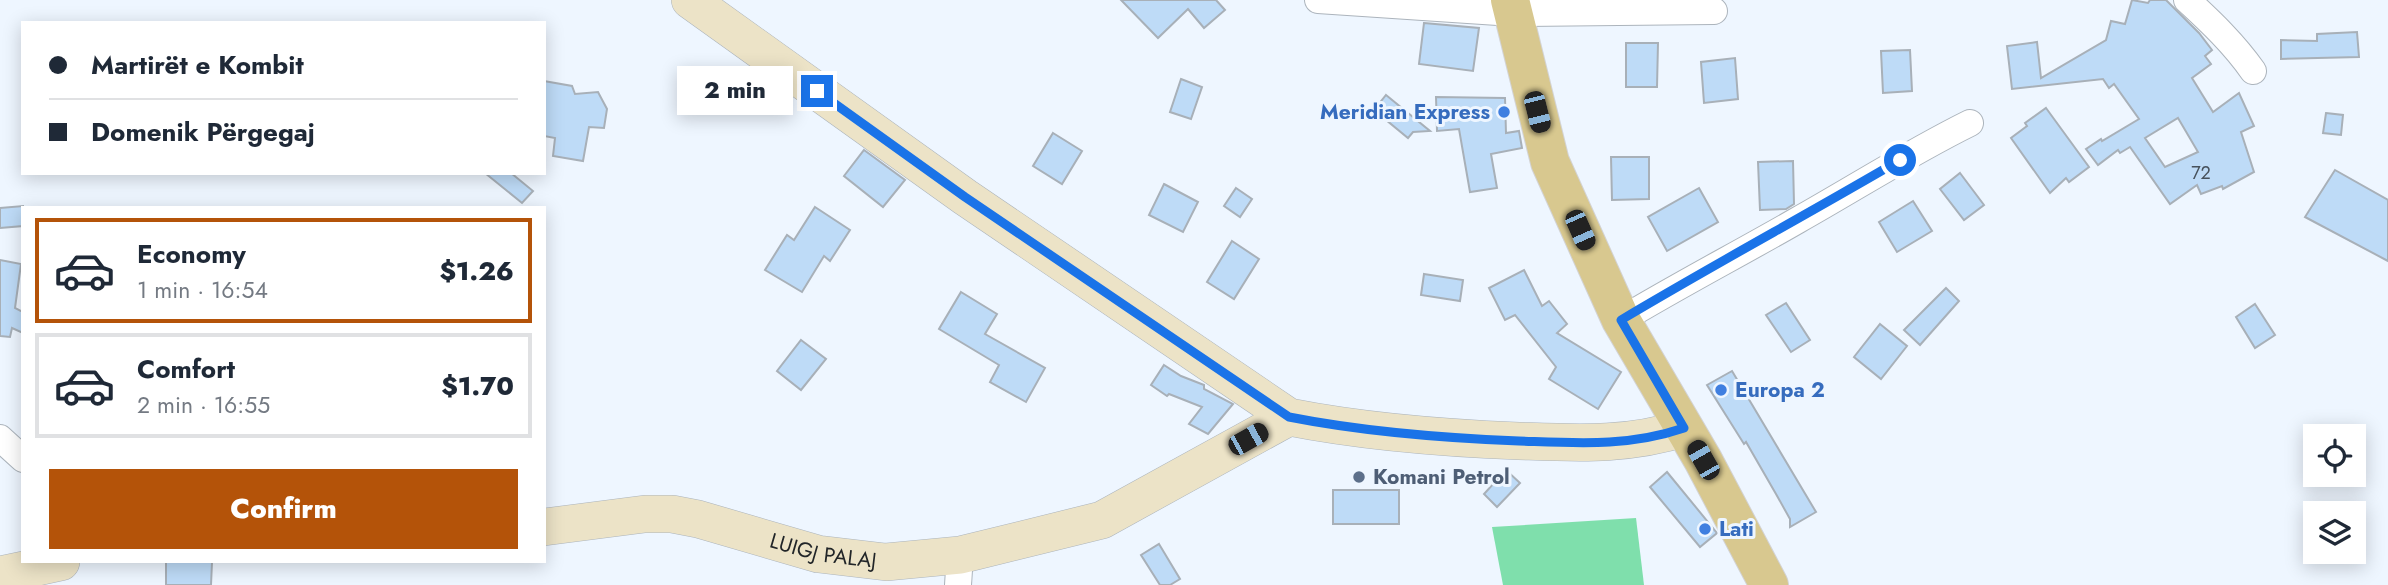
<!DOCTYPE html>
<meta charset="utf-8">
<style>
body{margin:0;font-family:Jost,sans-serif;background:#f6f6f7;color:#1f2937;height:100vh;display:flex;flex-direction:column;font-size:26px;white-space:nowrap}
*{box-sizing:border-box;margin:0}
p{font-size:23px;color:#747a83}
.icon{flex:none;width:38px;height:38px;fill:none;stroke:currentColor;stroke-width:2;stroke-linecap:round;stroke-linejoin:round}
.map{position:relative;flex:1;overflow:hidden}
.sheet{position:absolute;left:21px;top:206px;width:525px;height:357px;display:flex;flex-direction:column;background:#fff;border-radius:0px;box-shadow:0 4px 18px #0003}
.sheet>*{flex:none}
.top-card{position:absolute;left:21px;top:21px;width:525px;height:154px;border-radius:0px;box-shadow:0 4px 18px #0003;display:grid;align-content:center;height:154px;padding:0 28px;background:#fff}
.controls{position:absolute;left:2303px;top:424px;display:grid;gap:14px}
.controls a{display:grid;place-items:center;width:63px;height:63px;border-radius:0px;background:#fff;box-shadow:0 4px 18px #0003;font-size:35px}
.end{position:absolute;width:32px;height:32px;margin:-16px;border:9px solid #1a73e8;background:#fff;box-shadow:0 0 0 4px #fff}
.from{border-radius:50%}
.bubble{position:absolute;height:49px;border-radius:0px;background:#fff;box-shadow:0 4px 18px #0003;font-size:23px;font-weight:800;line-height:49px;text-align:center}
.car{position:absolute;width:21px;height:42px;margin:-21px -10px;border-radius:9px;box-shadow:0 0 5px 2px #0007;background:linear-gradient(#222 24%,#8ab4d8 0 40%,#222 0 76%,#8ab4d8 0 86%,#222 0)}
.top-card b{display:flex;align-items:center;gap:24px;height:66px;font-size:26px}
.top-card b+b{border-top:2px solid #e0e1e3}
.top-card i{width:18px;height:18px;background:#1f2937}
ul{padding:12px 0 0;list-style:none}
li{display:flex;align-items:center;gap:21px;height:105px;margin:0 14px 10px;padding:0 14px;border:4px solid #e0e1e3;border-radius:0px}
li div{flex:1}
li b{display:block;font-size:26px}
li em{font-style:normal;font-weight:800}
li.current{border-color:#b45309}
li>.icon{width:63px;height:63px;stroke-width:1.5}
.cta{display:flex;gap:14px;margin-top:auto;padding:14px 28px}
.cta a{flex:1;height:80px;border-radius:0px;background:#b45309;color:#fff;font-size:28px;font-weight:800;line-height:80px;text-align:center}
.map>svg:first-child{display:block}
</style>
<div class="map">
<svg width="2388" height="585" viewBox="0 0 2388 585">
<rect width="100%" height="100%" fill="#eef6ff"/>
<path fill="#7fdfac" d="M1636,518L1644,585H1503L1492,527Z"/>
<g fill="#bedbf7" stroke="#a8b0b8" stroke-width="2" fill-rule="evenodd">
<path d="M1121,0H1216L1225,10L1204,28L1188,9L1158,38Z"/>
<path d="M2132,0L2148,3L2150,0H2166L2199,33L2212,50L2205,56L2211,64L2192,78L2213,112L2239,93L2254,126L2241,132L2254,172L2223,189L2222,186L2201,194L2197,185L2170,204L2130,147L2120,153L2118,150L2098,165L2086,149L2101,139L2102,141L2139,119L2114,84L2109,88L2103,79L2012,89L2007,46L2037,42L2041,78L2106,40L2111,21L2125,24ZM2178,118L2198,152L2165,167L2145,138Z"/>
<path d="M1424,23L1479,28L1473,71L1419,64Z"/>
<path d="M2357,32L2359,57L2281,59V40L2317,41V34Z"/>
<path d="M1626,43H1658L1657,87H1626Z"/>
<path d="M1910,50L1912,91L1883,93L1881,51Z"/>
<path d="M1735,58L1738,99L1704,103L1701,62Z"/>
<path d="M1181,79L1202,87L1191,119L1170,112Z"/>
<path d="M544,81L572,86L575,94L598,92L607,109L604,128L589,127L583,161L553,156L555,138L544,136Z"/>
<path d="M1386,95L1430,131L1413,132L1408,138L1374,110Z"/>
<path d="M1436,97L1505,98L1506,133L1519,131L1522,148L1491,154L1497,188L1470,192L1459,129L1437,131Z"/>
<path d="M2046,108L2089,167L2069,182L2066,178L2050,193L2011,138L2027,126L2025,123Z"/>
<path d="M2326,113L2343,115L2341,135L2323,133Z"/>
<path d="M1053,133L1082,151L1062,184L1033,166Z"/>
<path d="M864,150L905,180L883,207L844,176Z"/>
<path d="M1611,157H1649V199L1612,200Z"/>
<path d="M1793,161L1794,204L1786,209L1760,210L1758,162Z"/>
<path d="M2335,170L2388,200V261L2305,217Z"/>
<path d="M485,173H511L533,191L522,203Z"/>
<path d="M1960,173L1984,205L1964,220L1940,189Z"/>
<path d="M1164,184L1198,202L1183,232L1149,215Z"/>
<path d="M1236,188L1252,199L1240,217L1224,206Z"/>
<path d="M1699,188L1718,222L1667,251L1648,217Z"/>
<path d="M1913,201L1932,231L1897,252L1879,222Z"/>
<path d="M23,206V226L0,228V208Z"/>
<path d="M815,207L850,230L830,261L824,256L802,292L765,270L787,235L794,240Z"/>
<path d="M1232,241L1259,259L1234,299L1207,282Z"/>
<path d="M0,260L21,264L15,308L23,312V333L12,328L10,337L0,336Z"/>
<path d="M1524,270L1542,306L1549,301L1567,324L1557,333L1621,372L1598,409L1549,379L1556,367L1515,315L1505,320L1489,288Z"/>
<path d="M1424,274L1463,280L1460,301L1421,295Z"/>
<path d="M1946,288L1959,301L1920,345L1904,330Z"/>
<path d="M961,292L997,314L985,334L1045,368L1026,402L990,382L999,365L939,329Z"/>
<path d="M1786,303L1810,340L1791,352L1766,315Z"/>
<path d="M2255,304L2275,335L2255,348L2236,317Z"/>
<path d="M1880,324L1907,346L1881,379L1854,357Z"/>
<path d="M801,340L826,359L801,390L777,371Z"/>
<path d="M1164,365L1181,376L1204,385V389L1233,404L1208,434L1189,424L1202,407L1169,394L1167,396L1151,385Z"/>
<path d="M1732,371L1816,512L1790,527V519L1776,494L1746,442L1744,444L1707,385Z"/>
<path d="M1506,470L1520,483L1497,507L1484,494Z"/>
<path d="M1667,472L1717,533L1700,547L1650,487Z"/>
<rect x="1333" y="490" width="66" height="34"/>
<path d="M1159,544L1180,579L1170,585H1160L1141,555Z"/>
<path d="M166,562H212L211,585H166Z"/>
</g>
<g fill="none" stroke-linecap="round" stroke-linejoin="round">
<defs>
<g id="street">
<path d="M1318,0L1513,13L1714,11"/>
<path d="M2187,0C2211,22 2234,44 2253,71"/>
<path d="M1621,320C1679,285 1739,254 1798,220C1855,188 1911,152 1970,123"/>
<path d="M0,438L23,459"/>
<path d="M958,585L960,555"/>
</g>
<g id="secondary">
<path d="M690,0L965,197L1289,417C1365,432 1443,438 1519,441C1578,443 1628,446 1684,428"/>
<path id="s1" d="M544,527L645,514H672L698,519L818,554L886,562L960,555L1102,520L1289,417"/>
<path d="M0,575L61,562"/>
</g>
<path id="primary" d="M1510,0L1550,162L1621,320L1703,460L1769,585"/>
</defs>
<use href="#street" stroke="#acb4bc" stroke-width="28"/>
<use href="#secondary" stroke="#acb4bc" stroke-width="38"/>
<use href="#primary" stroke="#d3d3d4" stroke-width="40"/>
<use href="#street" stroke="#fff" stroke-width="26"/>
<use href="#secondary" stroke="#ece3c7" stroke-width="37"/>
<use href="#primary" stroke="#d8c88f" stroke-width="38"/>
</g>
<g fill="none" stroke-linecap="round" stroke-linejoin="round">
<path stroke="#1a73e8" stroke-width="9" d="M817,91L965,197L1289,417C1365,432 1443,438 1519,441C1577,443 1628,447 1684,428L1621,320C1713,265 1808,214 1900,160"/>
</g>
<g fill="#3f7fe0" stroke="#eef6ff" stroke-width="2.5">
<circle cx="1504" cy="112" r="7"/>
<circle cx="1721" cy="390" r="7"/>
<circle cx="1705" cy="529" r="7"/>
</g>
<circle fill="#5c6f8a" stroke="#eef6ff" stroke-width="2.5" cx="1359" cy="477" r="7"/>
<g text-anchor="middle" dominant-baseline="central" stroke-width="6" stroke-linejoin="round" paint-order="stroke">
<g font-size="18" fill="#48525c">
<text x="2201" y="173">72</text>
</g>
<g font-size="21" font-weight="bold" fill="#366cbe" stroke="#eef6ff" text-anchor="start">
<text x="1490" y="112" text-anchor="end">Meridian Express</text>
<text x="1735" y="390">Europa 2</text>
<text x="1719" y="529">Lati</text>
</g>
<g font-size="21" font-weight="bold" fill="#4e5e75" stroke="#eef6ff" text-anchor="start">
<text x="1373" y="477">Komani Petrol</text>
</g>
<g font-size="21" fill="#212528" stroke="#eef6ff">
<text stroke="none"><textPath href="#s1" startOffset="285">LUIGJ PALAJ</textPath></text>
</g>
</g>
</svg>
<div class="controls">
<a><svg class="icon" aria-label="locate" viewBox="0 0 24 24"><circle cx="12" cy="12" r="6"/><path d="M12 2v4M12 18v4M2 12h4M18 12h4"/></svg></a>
<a><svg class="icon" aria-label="layers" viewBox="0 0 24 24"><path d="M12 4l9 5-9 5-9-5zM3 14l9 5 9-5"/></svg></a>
</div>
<i class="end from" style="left:1900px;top:160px"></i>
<i class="end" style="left:817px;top:91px"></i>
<div class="bubble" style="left:677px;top:66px;width:116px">2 min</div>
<i class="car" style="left:1537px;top:112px;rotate:166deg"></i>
<i class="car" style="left:1580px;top:230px;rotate:156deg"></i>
<i class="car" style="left:1248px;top:439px;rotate:61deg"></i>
<i class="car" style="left:1703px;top:460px;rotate:330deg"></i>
<div class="top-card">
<b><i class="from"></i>Martirët e Kombit</b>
<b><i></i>Domenik Përgegaj</b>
</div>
<section class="sheet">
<ul>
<li class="current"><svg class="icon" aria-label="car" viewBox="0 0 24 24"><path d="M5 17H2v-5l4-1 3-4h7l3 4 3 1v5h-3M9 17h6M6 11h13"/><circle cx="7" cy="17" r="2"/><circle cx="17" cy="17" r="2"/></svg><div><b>Economy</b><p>1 min · 16:54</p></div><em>$1.26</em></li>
<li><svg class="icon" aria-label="car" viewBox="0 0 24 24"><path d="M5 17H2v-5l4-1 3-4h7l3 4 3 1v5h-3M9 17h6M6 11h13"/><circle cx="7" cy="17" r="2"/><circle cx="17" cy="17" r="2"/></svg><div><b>Comfort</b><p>2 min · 16:55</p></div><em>$1.70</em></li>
</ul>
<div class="cta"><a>Confirm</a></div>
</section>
</div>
